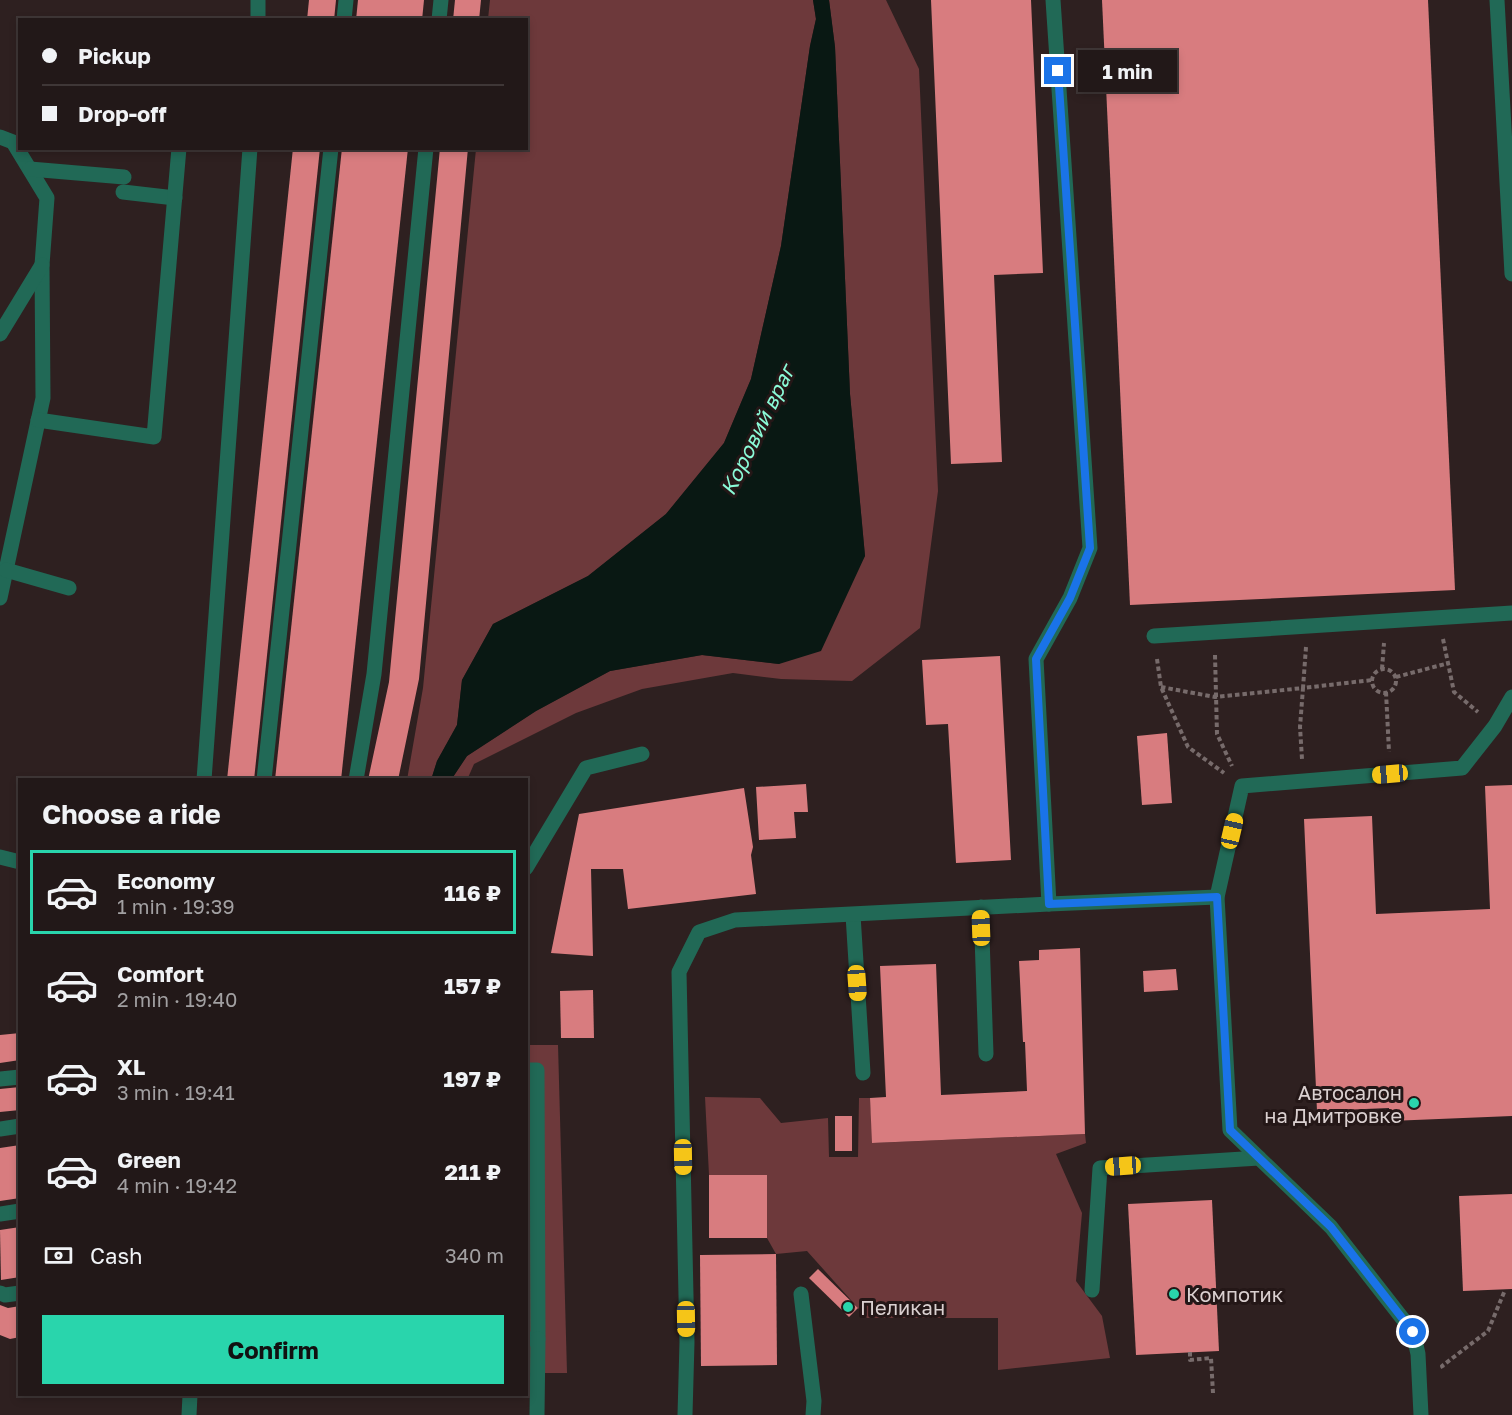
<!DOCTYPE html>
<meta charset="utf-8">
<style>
body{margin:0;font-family:"Golos Text",sans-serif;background:#2a2121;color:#f1f3f6;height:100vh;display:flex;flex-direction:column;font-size:22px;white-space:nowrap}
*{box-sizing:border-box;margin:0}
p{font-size:20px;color:#a2a0a2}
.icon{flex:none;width:33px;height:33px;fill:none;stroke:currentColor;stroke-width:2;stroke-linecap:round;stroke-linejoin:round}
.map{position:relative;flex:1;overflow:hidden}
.details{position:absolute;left:18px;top:778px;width:510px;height:618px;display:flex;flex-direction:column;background:#221818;border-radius:0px;box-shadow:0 3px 9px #0003,0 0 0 2px #3f3737}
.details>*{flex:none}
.guide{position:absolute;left:18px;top:18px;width:510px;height:132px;border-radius:0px;box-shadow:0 3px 9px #0003,0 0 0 2px #3f3737;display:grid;align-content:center;height:132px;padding:0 24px;background:#221818}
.end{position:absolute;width:27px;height:27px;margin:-14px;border:8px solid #1a73e8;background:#fff;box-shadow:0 0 0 3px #fff}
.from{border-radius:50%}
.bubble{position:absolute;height:42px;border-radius:0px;background:#221818;box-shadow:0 3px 9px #0003,0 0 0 2px #3f3737;font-size:20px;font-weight:700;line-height:42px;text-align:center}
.car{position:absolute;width:18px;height:36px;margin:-18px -9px;border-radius:8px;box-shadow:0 0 4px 2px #0007;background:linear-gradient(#f5c518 24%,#345 0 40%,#f5c518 0 76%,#345 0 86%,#f5c518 0)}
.guide b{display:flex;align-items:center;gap:21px;height:57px;font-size:22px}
.guide b+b{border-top:2px solid #3f3737}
.guide i{width:15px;height:15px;background:#f1f3f6}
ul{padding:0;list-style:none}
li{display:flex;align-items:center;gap:18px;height:84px;margin:0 12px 9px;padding:0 12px;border:3px solid transparent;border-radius:0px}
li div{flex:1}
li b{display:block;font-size:22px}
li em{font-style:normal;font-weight:700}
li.selected{border-color:#29d5ac}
li>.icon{width:54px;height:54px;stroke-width:1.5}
h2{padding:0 24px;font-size:27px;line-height:72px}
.pay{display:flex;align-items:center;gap:15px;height:66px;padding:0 24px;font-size:22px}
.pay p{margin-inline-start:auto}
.button{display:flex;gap:12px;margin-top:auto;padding:12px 24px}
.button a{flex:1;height:69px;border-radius:0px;background:#29d5ac;color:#111;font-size:24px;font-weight:700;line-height:69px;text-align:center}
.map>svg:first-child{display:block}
</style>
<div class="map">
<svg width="1512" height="1415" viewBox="0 0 1512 1415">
<rect width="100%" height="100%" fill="#2e2020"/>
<g fill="#6d393b">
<path d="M490,0H813L816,19L810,46L781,246L751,379L724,443L666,514L588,576L493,624L462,680L457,725L437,761L431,780H407L423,688L476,149L526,148V20L488,19Z"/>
<path d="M829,0H886L919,69L938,491L920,628L852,681L781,679L733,673L642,689L576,713L474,764L467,780H451L467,756L536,711L610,671L702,655L779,664L865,556L850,394L835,47Z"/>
<path d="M526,1045H558L567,1373H527Z"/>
<path d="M705,1097L760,1098L781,1123L828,1118L829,1157H858L859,1098H870L873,1143L1085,1134L1086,1143L1056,1154L1082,1213L1076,1281L1102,1316L1110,1358L998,1370V1318H867L807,1251L776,1254L767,1238L766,1175H709Z"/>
</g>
<path fill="#091813" d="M813,0H829L835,47L850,394L865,556L821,651L779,664L702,655L610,671L536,711L467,756L451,780H431L437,761L457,725L462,680L493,624L588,576L666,514L724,443L751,379L781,246L810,46L816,19Z"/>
<g fill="#d87c7f">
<path d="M309,0H336L334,20H307Z"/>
<path d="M358,0H424L422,20H356Z"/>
<path d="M455,0H481L479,20H453Z"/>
<path d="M931,0H1031L1043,273L994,275L1002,462L951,464Z"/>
<path d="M1102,0H1428L1455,590L1130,605Z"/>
<path d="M293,148H320L254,780H227Z"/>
<path d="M342,148H408L341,780H275Z"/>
<path d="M440,148H468L419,679L398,780H368L389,682Z"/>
<path d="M1000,656L1011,860L956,863L948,724L926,725L922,660Z"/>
<path d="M1167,733L1172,803L1142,805L1137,736Z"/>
<path d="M806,784L808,812H794L796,838L759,840L756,787Z"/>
<path d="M1512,785V1116L1390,1121L1389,1108L1317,1111L1304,819L1372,816L1376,914L1490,909L1485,786Z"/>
<path d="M744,788L753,847L751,855L756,894L628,909L623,869H591L593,956L551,953L579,814Z"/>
<path d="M1080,948L1085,1134L872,1143L870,1098L886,1097L880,966L936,964L941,1095L1027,1091L1025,1042H1023L1019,961L1039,960V950Z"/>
<path d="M1176,969L1178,990L1144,992L1143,971Z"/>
<path d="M593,990L594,1038H561L560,991Z"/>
<path d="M20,1033V1060L0,1063V1035Z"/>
<path d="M20,1087V1110L0,1112V1089Z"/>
<rect x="835" y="1116" width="17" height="35"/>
<path d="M20,1145V1198L0,1201V1148Z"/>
<rect x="709" y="1175" width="58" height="63"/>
<path d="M1512,1194V1289L1463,1291L1459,1196Z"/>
<path d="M1212,1200L1219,1351L1136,1355L1128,1204Z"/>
<path d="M20,1227V1277L1,1280L0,1230Z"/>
<path d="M776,1254L777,1365L701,1366L700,1255Z"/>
<path d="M818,1269L858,1308L849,1317L809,1278Z"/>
<path d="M0,1305L8,1308L20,1306V1337L10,1339L0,1335Z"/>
</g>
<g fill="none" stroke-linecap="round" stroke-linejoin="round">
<g stroke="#776b6b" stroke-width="4" stroke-dasharray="4.5 3" stroke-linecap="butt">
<path d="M1443,639L1454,692L1478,712"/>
<path d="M1306,647L1303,688L1372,680"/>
<path d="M1215,655L1217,734L1232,766"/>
<path d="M1157,659L1161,687L1188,747L1224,773"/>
<path d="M1382,669L1384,643"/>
<circle cx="1384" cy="681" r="12"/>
<path d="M1396,677L1449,663"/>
<path d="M1161,687L1215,697L1303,688L1300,727L1302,759"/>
<path d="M1386,692L1389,752"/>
<path d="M1190,1352V1360L1211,1358L1213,1393"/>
<path d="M1443,1368L1442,1366L1488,1331L1505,1290"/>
</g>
<g stroke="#216956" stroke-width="15">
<path d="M1053,0L1090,548L1070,598L1036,659L1049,904L1217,897"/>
<path d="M1497,0L1512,274"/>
<path d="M258,20V0"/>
<path d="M344,20L346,0"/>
<path d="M439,20L441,0"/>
<path d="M0,137L13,142L47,198L42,265L43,398L0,598"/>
<path d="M30,169L124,177"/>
<path d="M123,192L175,198"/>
<path d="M0,334L42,265"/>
<path d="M38,420L154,437L179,148"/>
<path d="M6,570L69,588"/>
<path d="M1154,636L1512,613"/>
<path d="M204,780L250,148"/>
<path d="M264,780L331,148"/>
<path d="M356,780L374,674L426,148"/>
<path d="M0,857L20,862"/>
<path d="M526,868L586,768L642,754"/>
<path d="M981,907L986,1054"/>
<path d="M853,915L863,1073"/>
<path d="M526,1070H537L538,1339H526"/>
<path d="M0,1079L20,1077"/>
<path d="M0,1129L20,1126"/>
<path d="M0,1214L20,1211"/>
<path d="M1092,1290L1100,1168L1259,1158"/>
<path d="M0,1293L5,1295L20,1293"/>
<path d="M801,1294L814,1401L813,1415"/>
<path d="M189,1415L190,1395"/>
<path d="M537,1415L538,1339"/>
<path d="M685,1415L687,1342L679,972L699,932L735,920L1049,904"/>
<path d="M1421,1415L1418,1354L1413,1332L1331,1227L1230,1130L1217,897L1242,786L1462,768L1495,726L1512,697"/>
</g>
</g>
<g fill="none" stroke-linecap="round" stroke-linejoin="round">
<path stroke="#1a73e8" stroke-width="8" d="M1058,71L1090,548L1070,598L1036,659L1049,904L1217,897L1230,1130L1331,1227L1413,1332"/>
</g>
<g fill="#29d5ac" stroke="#241717" stroke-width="2">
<circle cx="1414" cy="1103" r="6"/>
<circle cx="1174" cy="1294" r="6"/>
<circle cx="848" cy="1307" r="6"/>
</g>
<g text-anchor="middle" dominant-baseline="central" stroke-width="6" stroke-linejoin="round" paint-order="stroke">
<g font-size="20" fill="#dad0d0" stroke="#241717" text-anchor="start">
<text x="1402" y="1092" text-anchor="end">Автосалон<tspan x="1402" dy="23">на Дмитровке</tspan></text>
<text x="1186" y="1294">Компотик</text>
<text x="860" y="1307">Пеликан</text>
</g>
<g font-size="21" font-style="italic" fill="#8bfbd8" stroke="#241717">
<text transform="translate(757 430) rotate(-64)">Коровий враг</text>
</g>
</g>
</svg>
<i class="end from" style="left:1413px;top:1332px"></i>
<i class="end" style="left:1058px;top:71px"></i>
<div class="bubble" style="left:1078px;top:50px;width:99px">1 min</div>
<i class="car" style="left:1390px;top:774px;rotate:265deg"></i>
<i class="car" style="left:1232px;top:831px;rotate:13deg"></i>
<i class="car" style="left:981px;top:928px;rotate:358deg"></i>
<i class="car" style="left:857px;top:983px;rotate:176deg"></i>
<i class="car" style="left:683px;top:1157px;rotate:179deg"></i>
<i class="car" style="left:1123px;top:1166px;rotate:266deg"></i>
<i class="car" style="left:686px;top:1319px;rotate:179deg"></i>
<div class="guide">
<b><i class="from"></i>Pickup</b>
<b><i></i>Drop-off</b>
</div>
<section class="details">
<h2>Choose a ride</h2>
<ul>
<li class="selected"><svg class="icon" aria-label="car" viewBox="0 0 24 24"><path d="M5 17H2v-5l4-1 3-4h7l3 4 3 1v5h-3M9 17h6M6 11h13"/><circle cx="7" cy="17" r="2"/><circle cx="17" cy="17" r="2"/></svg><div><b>Economy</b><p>1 min · 19:39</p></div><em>116 ₽</em></li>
<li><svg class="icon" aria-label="car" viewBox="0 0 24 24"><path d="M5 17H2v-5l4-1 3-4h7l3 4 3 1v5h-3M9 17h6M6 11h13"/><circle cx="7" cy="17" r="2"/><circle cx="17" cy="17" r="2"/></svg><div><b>Comfort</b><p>2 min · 19:40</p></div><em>157 ₽</em></li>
<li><svg class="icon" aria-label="car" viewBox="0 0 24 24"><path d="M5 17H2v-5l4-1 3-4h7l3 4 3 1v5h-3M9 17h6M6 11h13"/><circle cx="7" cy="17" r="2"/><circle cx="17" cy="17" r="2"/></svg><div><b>XL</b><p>3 min · 19:41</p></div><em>197 ₽</em></li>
<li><svg class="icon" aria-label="car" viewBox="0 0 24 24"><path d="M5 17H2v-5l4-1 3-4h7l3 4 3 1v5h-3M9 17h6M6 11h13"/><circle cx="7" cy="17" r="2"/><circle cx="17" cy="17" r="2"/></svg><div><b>Green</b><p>4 min · 19:42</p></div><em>211 ₽</em></li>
</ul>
<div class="pay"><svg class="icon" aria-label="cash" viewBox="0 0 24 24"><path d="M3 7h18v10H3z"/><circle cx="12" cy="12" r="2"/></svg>Cash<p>340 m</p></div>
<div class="button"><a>Confirm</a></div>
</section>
</div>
